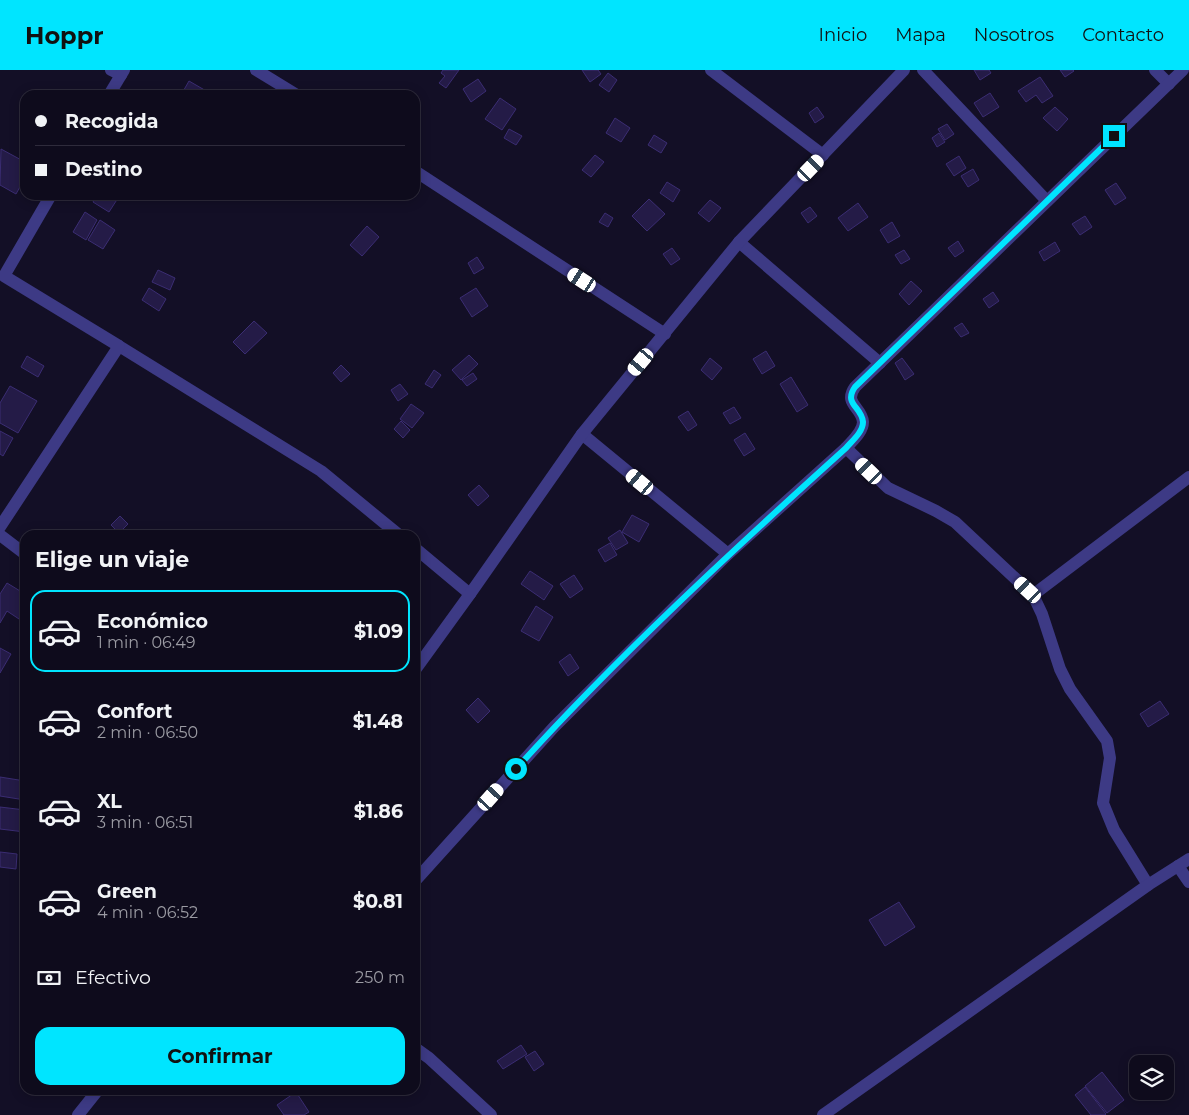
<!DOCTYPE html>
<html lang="es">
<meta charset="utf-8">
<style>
body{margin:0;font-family:Montserrat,sans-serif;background:#1c1929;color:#f1f3f6;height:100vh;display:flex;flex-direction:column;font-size:19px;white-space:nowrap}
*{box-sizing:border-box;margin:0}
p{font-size:16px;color:#9b9ba3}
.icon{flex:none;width:28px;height:28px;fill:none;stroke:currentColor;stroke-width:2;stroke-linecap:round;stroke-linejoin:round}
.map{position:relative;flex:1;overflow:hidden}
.drawer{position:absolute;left:20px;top:460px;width:400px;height:565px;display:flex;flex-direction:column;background:#0e0b1c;border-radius:15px;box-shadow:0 2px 12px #0003,0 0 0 1px #2e2b3b}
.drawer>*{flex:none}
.banner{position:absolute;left:20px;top:20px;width:400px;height:110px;border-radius:15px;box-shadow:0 2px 12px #0003,0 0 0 1px #2e2b3b;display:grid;align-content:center;height:110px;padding:0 15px;background:#0e0b1c}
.controls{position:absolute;left:1129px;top:985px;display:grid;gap:10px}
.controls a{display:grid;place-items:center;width:45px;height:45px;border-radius:10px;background:#0e0b1c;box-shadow:0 2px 12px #0003,0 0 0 1px #2e2b3b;font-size:25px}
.end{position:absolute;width:22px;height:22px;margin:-11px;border:6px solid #00e5ff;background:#111;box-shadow:0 0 0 2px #111}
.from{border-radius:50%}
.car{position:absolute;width:15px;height:30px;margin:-15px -8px;border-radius:6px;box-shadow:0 0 4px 1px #0007;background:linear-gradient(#fff 24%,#345 0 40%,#fff 0 76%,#345 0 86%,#fff 0)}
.banner b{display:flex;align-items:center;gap:18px;height:48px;font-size:19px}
.banner b+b{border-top:1px solid #2e2b3b}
.banner i{width:12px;height:12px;background:#f1f3f6}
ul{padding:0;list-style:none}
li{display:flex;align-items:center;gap:15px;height:82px;margin:0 10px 8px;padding:0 5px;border:2px solid transparent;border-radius:15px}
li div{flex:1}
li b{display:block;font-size:19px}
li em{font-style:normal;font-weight:700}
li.current{border-color:#00e5ff}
li>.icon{width:45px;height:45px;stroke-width:1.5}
h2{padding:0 15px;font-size:22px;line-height:60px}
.pay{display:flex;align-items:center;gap:12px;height:55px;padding:0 15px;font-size:19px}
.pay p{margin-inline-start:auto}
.cta{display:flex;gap:10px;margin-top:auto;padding:10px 15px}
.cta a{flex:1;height:58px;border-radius:15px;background:#00e5ff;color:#111;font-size:20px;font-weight:700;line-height:58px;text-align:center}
header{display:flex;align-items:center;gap:30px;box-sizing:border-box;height:70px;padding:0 25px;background:#00e5ff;color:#111}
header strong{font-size:24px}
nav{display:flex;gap:28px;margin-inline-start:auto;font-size:18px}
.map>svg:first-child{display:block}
</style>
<header>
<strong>Hoppr</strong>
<nav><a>Inicio</a><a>Mapa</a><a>Nosotros</a><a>Contacto</a></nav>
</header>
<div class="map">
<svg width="1189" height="1045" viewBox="0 0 1189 1045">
<rect width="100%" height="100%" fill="#130f26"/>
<g fill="#241b47" stroke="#3b2d73">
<path d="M443,0H459L446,18L439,13L445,6L441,3Z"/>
<path d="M582,0H598L601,4L590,12Z"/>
<path d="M974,0H989L991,3L980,10Z"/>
<path d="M1060,0H1073L1074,1L1065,7Z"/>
<path d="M608,3L617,10L609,22L599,15Z"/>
<path d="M1040,7L1053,26L1042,33L1036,25L1026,32L1018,21Z"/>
<path d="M478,9L486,21L471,32L463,19Z"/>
<path d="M189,11L208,22L206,25H181Z"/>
<path d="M990,23L999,37L983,47L974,33Z"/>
<path d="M500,28L516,39L502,60L485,49Z"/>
<path d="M817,37L824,47L815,53L809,43Z"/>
<path d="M1055,37L1068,49L1057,61L1043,48Z"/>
<path d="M615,48L630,58L621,72L606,63Z"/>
<path d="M947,54L954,64L945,70L938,59Z"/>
<path d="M509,59L522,66L516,75L504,68Z"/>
<path d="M939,63L945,72L937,77L932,68Z"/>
<path d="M654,65L667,73L661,83L648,75Z"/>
<path d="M1,79L25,92V108L16,124L0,115Z"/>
<path d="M595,85L604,92L591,107L582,100Z"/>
<path d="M959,86L966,98L954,106L946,94Z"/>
<path d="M973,99L979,110L968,117L961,106Z"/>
<path d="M667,112L680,120L673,132L660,123Z"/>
<path d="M1116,113L1126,128L1115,135L1105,120Z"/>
<path d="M97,125H120L109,142L93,132Z"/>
<path d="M649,129L665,144L647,161L632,146Z"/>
<path d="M710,130L721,138L709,152L698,143Z"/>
<path d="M858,133L868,147L848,161L838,148Z"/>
<path d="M810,137L817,146L808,153L801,143Z"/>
<path d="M85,142L97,150L86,170L73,162Z"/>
<path d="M605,143L613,148L608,157L599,152Z"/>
<path d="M1085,146L1092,157L1080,165L1072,154Z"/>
<path d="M100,150L115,160L103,179L88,170Z"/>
<path d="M892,152L900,166L888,173L880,160Z"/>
<path d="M367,156L379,167L362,186L350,175Z"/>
<path d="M958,171L964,181L955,187L948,178Z"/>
<path d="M1055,172L1060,181L1044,191L1039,182Z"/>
<path d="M672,178L680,189L671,195L663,184Z"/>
<path d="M904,180L910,189L901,194L895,185Z"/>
<path d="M477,187L484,198L474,204L468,193Z"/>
<path d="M158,200L175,208L170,220L152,212Z"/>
<path d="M911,211L922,221L909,235L899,224Z"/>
<path d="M149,218L166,229L159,241L142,230Z"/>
<path d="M476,218L488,236L472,247L460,228Z"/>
<path d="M993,222L999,231L989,238L983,229Z"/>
<path d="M254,251L267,263L245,284L233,272Z"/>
<path d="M962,253L969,263L961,267L954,258Z"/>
<path d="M766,281L775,296L762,304L753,289Z"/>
<path d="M469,285L478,294L461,310L452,300Z"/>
<path d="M27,286L44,296L38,307L21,297Z"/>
<path d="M710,288L722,298L712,310L701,300Z"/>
<path d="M902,288L914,304L905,310L895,293Z"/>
<path d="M341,295L350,304L341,312L333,303Z"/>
<path d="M434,300L441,305L432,318L425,314Z"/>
<path d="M473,303L477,309L467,316L462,310Z"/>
<path d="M791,307L808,335L797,342L780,314Z"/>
<path d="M400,314L408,324L398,331L391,320Z"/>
<path d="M10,316L37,331L18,363L0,353V333Z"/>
<path d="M411,334L424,343L412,358L400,349Z"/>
<path d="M734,337L741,348L730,354L723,343Z"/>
<path d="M688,341L697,355L688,361L678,347Z"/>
<path d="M401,351L410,360L403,368L394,359Z"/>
<path d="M0,361L13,368L3,386L0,384Z"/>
<path d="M745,363L755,379L744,386L734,370Z"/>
<path d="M479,415L489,426L478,436L468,425Z"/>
<path d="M632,445L649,454L639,472L622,462Z"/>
<path d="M120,446L128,454L119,463L111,455Z"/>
<path d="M620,460L628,473L616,480L608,468Z"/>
<path d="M610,473L617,485L605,492L598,480Z"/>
<path d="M530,501L553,516L544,530L521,514Z"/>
<path d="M574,505L583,519L570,528L560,514Z"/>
<path d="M7,513L25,524V553L7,541L0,553V524Z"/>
<path d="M536,536L553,547L539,571L521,561Z"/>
<path d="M0,578L11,584L0,603Z"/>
<path d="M570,584L579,598L568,606L559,592Z"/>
<path d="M478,628L490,641L478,653L466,640Z"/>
<path d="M1160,631L1169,644L1148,657L1140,644Z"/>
<path d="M0,707L25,711V730L0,726Z"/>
<path d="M0,737L25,740V762L0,759Z"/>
<path d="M0,782L17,784L16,799L0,797Z"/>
<path d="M899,832L915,857L885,876L869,850Z"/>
<path d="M521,975L527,984L503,999L497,991Z"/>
<path d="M535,981L544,994L534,1001L525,987Z"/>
<path d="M1102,1002L1124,1030L1107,1043L1085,1016Z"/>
<path d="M1085,1017L1106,1044L1105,1045H1091L1075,1025Z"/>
<path d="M296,1022L309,1042L304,1045H284L277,1035Z"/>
</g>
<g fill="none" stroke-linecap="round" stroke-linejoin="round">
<g stroke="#3d3a85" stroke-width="12">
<path d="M111,0L121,5"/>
<path d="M256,0L297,25"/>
<path d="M711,0L823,85"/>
<path d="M923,0L1047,131"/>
<path d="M1155,0L1169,14"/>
<path d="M415,101L665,264"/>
<path d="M739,172L880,293"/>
<path d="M582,364L728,484"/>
<path d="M846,378L888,418L936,441L955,452L1033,525L1042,544L1060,599L1070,619L1107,671L1110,688L1103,733L1114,760L1148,815"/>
<path d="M0,465L25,484"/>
<path d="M1033,525L1189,407"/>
<path d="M1178,796L1189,812"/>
<path d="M415,811L554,657L728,484L846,378C852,371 863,362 863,352C862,337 843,334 855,317L1183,0"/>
<path d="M415,978L429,988L491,1045"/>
</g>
<g stroke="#3d3a85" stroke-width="12">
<path d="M109,25L124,0"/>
<path d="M119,276L321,401L399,465"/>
<path d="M0,457L119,276L4,206L51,125"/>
<path d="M415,478L470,524"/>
<path d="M415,600L470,524L582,364L739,172L904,0"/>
<path d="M78,1045L98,1020"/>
<path d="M823,1045L1148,815L1189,789"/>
</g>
</g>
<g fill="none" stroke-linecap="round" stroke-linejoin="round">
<path stroke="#00e5ff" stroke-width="6" d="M516,699C619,585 732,481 846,378C852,371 863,362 863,352C862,337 843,334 855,317L1114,66"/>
</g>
</svg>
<div class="controls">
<a><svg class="icon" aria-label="layers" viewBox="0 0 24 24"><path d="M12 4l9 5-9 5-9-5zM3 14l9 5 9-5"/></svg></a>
</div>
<i class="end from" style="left:516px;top:699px"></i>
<i class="end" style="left:1114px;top:66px"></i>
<i class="car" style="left:811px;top:98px;rotate:44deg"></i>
<i class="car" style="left:582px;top:210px;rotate:303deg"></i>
<i class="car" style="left:641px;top:292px;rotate:220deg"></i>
<i class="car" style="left:869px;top:401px;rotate:314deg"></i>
<i class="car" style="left:640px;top:412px;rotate:310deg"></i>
<i class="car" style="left:1028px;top:520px;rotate:313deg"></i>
<i class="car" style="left:491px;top:727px;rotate:42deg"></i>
<div class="banner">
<b><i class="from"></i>Recogida</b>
<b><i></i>Destino</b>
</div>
<section class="drawer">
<h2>Elige un viaje</h2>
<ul>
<li class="current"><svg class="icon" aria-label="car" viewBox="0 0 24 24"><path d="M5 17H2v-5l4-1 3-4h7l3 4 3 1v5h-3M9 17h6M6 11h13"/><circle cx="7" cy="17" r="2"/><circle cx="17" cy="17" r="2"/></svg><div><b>Económico</b><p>1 min · 06:49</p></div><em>$1.09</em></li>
<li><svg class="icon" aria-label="car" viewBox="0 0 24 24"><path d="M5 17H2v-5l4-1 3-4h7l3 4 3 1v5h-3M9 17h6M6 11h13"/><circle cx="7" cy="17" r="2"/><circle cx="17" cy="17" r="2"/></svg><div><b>Confort</b><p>2 min · 06:50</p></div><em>$1.48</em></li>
<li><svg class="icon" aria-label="car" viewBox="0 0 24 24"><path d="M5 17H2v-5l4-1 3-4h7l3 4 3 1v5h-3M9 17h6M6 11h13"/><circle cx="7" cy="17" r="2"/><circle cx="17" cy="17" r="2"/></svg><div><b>XL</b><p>3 min · 06:51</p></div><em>$1.86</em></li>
<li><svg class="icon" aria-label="car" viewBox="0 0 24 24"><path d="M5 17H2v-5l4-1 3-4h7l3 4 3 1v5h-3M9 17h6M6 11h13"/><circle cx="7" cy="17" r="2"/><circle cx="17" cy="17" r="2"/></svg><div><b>Green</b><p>4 min · 06:52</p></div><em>$0.81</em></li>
</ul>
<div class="pay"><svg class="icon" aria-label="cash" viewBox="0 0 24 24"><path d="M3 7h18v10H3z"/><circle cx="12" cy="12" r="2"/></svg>Efectivo<p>250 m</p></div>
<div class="cta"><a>Confirmar</a></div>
</section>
</div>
